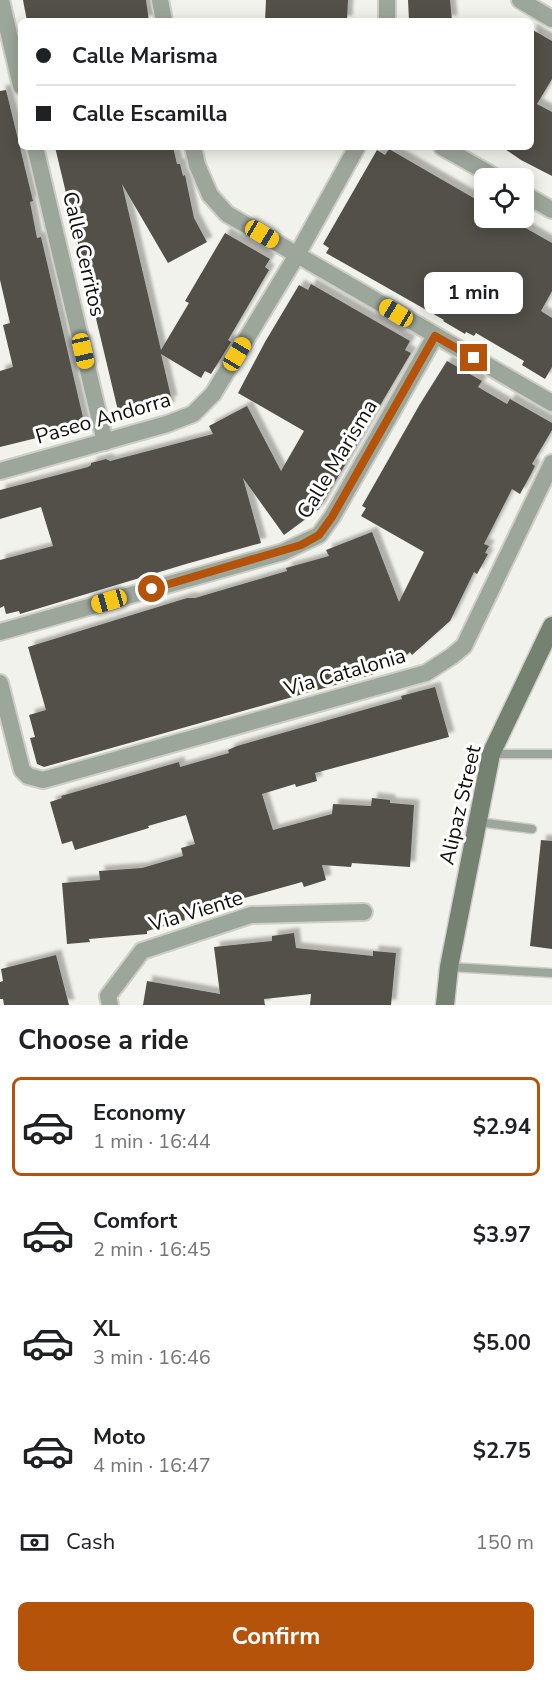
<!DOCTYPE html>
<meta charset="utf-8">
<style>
body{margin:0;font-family:"Nunito Sans",sans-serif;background:#f6f6f6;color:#202124;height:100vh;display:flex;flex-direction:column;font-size:22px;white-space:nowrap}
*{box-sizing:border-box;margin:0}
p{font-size:20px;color:#757577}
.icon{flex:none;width:33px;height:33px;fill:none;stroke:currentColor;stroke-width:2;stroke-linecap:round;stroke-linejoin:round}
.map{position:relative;height:1005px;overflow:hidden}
.drawer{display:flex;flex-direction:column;background:#fff;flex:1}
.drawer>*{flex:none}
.banner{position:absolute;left:18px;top:18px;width:516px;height:132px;border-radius:9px;box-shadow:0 3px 15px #0003;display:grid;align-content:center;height:132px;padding:0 18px;background:#fff}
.fabs{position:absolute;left:474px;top:168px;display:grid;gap:12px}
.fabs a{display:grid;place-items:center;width:60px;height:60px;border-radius:9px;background:#fff;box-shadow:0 3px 15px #0003;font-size:30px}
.end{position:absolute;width:27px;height:27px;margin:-14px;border:8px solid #b45309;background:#fff;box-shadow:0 0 0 3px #fff}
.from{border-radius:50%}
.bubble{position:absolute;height:42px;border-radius:9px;background:#fff;box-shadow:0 3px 15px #0003;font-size:20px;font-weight:700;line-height:42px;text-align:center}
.car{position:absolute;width:18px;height:36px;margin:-18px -9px;border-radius:8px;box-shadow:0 0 4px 2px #0007;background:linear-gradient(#f5c518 24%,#345 0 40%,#f5c518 0 76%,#345 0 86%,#f5c518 0)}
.banner b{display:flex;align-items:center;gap:21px;height:57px;font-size:22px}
.banner b+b{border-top:2px solid #e0e0e0}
.banner i{width:15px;height:15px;background:#202124}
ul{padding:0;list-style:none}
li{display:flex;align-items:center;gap:18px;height:99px;margin:0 12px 9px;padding:0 6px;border:3px solid transparent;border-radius:9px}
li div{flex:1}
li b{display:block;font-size:22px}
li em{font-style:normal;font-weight:700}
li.on{border-color:#b45309}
li>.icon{width:54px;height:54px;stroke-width:1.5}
h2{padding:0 18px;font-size:27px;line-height:72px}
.pay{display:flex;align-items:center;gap:15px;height:66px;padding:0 18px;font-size:22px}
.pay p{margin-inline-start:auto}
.cta{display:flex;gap:12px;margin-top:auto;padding:12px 18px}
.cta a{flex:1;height:69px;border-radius:9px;background:#b45309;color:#fff;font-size:24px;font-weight:700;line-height:69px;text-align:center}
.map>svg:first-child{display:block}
</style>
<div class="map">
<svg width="552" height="1005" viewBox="0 0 552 1005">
<defs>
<filter id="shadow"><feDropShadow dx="5.5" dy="-5.5" stdDeviation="1.5" flood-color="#0004"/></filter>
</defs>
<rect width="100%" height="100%" fill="#f1f2eb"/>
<g fill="#524f49" filter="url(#shadow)">
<path d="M23,0H146L149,21H27Z"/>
<path d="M266,0H348L347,21H265Z"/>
<path d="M408,0H450L452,21H409Z"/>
<path d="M531,29L552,41V79L537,104L552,112V176L521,160L502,147H531Z"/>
<path d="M6,90L33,201L30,202L37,238L41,237L85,426L0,447V371L13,367L3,325L10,323L0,280V91Z"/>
<path d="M55,147H173L177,164H180L183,176L185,175L194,218L207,242L168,263L122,184L161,350L189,303L185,301L225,233L270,259L265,267L269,270L228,340L231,342L211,374L205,371L201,378L161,354L172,401L168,402L170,407L120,419Z"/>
<path d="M389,149L484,204V218H508L552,243V291L541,311L552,318V367L545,379L522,365L524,361L476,333L474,336L466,332L465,334L443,321L444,320L326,253L329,248L323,244L377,150L385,155Z"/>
<path d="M311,284L410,341L405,350L411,353L319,509L284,535L243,478L261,543L186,564L20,614L19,611L6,614L4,606L0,608V560L53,546L41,507L0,519V490L88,467L91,465V463L106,459L110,461L213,434L209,426L247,406L281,471L304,431L238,393L265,342L299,285L308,290Z"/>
<path d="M447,361L482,381L478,387L507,404L510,399L552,423V430L532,464L535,466L531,474L520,494L512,489L484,544L489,546L485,553L488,554L477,574L474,572L450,621L412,655L410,652L398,663L373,669L374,674L44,767L37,764L30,738L35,737L29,715L46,710L28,647L187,598H195L287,571L286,568L329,556L326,550L372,532L399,602L424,552L361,516L366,508L362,506L420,404Z"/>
<path d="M435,687L449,737L315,773L317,781L296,787L295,784L262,794L273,830L332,814L333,804L371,806L372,798L390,800V803L414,805L410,867L352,863L351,867L322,865L326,880L304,887L302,882L184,915L185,920L147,931V934L89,939L90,942L67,944L62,883L100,880L99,871L142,868L183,856L181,848L195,844L186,815L148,826L149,828L75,850L72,841L62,844L50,802L62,798L61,796L179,762L180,767L229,753L228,750L237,746L402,699L401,696Z"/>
<path d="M541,840L552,841V949L530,946Z"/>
<path d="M294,933L296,948L373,956V951L396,953L391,1005H310L311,994L264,999L265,1005H143L147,981L220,994L214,947L272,941V936Z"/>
<path d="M56,955L69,1005H4L3,999H0V982L3,981L1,969Z"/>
</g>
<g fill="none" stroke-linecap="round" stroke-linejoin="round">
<defs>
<g id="lane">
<path d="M492,754H552"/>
<path d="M478,822L532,829"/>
<path d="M449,967L552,973"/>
</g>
<g id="street">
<path d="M1,0L21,86"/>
<path d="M160,0L164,21"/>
<path d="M387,0V21"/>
<path d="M520,0L552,19"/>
<path d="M35,147L105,442"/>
<path d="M193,147L197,165L210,195L227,214L552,403"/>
<path d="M442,147L497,178"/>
<path d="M524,194L552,210"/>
<path d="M0,471L167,424L193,414L213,394L297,255L357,147"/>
<path d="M0,632L283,552L319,535L332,517L435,336"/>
<path d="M0,683L22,770L28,776L43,780L426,673L452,656L464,646L552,463"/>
<path d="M110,1005L108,996L142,951L251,915L364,912"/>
</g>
<path id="secondary" d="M445,1005L449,967L491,754L552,626"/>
</defs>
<use href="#lane" stroke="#cdcec8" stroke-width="11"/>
<use href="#street" stroke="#cdcec8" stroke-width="20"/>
<use href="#secondary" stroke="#cdcec8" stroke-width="21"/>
<use href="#lane" stroke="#9da69a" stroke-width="8"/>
<use href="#street" stroke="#9da69a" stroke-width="16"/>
<use href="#secondary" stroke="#758271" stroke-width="18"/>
</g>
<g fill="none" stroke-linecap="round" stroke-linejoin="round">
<path stroke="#b45309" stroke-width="8" d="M152,589L301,545L319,535L332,517L435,336L474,358"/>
</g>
<g text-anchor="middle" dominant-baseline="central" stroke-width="6" stroke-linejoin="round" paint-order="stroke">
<g font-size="21" fill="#10100e" stroke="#fffffe">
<text transform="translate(84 254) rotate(77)">Calle Cerritos</text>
<text transform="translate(103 418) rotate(-16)">Paseo Andorra</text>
<text transform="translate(337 459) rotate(-59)">Calle Marisma</text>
<text transform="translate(345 672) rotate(-16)">Via Catalonia</text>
<text transform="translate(460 805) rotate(-77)">Alipaz Street</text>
<text transform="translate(196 911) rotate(-17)">Via Viente</text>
</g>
</g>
</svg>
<div class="fabs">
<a><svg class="icon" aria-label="locate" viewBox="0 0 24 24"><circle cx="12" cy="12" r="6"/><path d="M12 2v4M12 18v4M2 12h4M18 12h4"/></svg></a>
</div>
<i class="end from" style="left:152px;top:589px"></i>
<i class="end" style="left:474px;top:358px"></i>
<div class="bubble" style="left:424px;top:272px;width:99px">1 min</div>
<i class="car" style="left:262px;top:234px;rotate:121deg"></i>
<i class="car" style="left:396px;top:313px;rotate:301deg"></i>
<i class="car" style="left:83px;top:351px;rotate:167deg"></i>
<i class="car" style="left:237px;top:354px;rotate:31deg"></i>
<i class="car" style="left:109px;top:601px;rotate:254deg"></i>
<div class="banner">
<b><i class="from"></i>Calle Marisma</b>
<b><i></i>Calle Escamilla</b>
</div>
</div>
<section class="drawer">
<h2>Choose a ride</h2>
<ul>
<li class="on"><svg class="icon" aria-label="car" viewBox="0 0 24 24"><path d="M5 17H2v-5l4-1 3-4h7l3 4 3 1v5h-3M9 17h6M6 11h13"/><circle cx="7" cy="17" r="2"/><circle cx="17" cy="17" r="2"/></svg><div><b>Economy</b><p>1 min · 16:44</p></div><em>$2.94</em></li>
<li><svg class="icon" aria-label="car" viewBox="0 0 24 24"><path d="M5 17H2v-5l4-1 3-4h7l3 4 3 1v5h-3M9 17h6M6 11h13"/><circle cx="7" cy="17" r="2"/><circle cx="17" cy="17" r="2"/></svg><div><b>Comfort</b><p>2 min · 16:45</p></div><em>$3.97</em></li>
<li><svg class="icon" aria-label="car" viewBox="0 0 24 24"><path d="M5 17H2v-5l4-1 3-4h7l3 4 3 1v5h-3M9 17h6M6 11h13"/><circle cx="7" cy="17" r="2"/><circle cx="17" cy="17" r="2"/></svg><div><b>XL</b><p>3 min · 16:46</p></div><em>$5.00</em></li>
<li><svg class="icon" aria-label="car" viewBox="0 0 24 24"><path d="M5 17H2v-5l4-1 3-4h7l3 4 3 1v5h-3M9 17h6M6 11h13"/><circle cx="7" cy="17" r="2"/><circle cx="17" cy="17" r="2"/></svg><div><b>Moto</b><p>4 min · 16:47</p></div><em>$2.75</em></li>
</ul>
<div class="pay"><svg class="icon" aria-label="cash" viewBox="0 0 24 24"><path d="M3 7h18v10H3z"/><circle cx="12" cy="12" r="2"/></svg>Cash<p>150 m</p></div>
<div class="cta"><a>Confirm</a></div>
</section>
